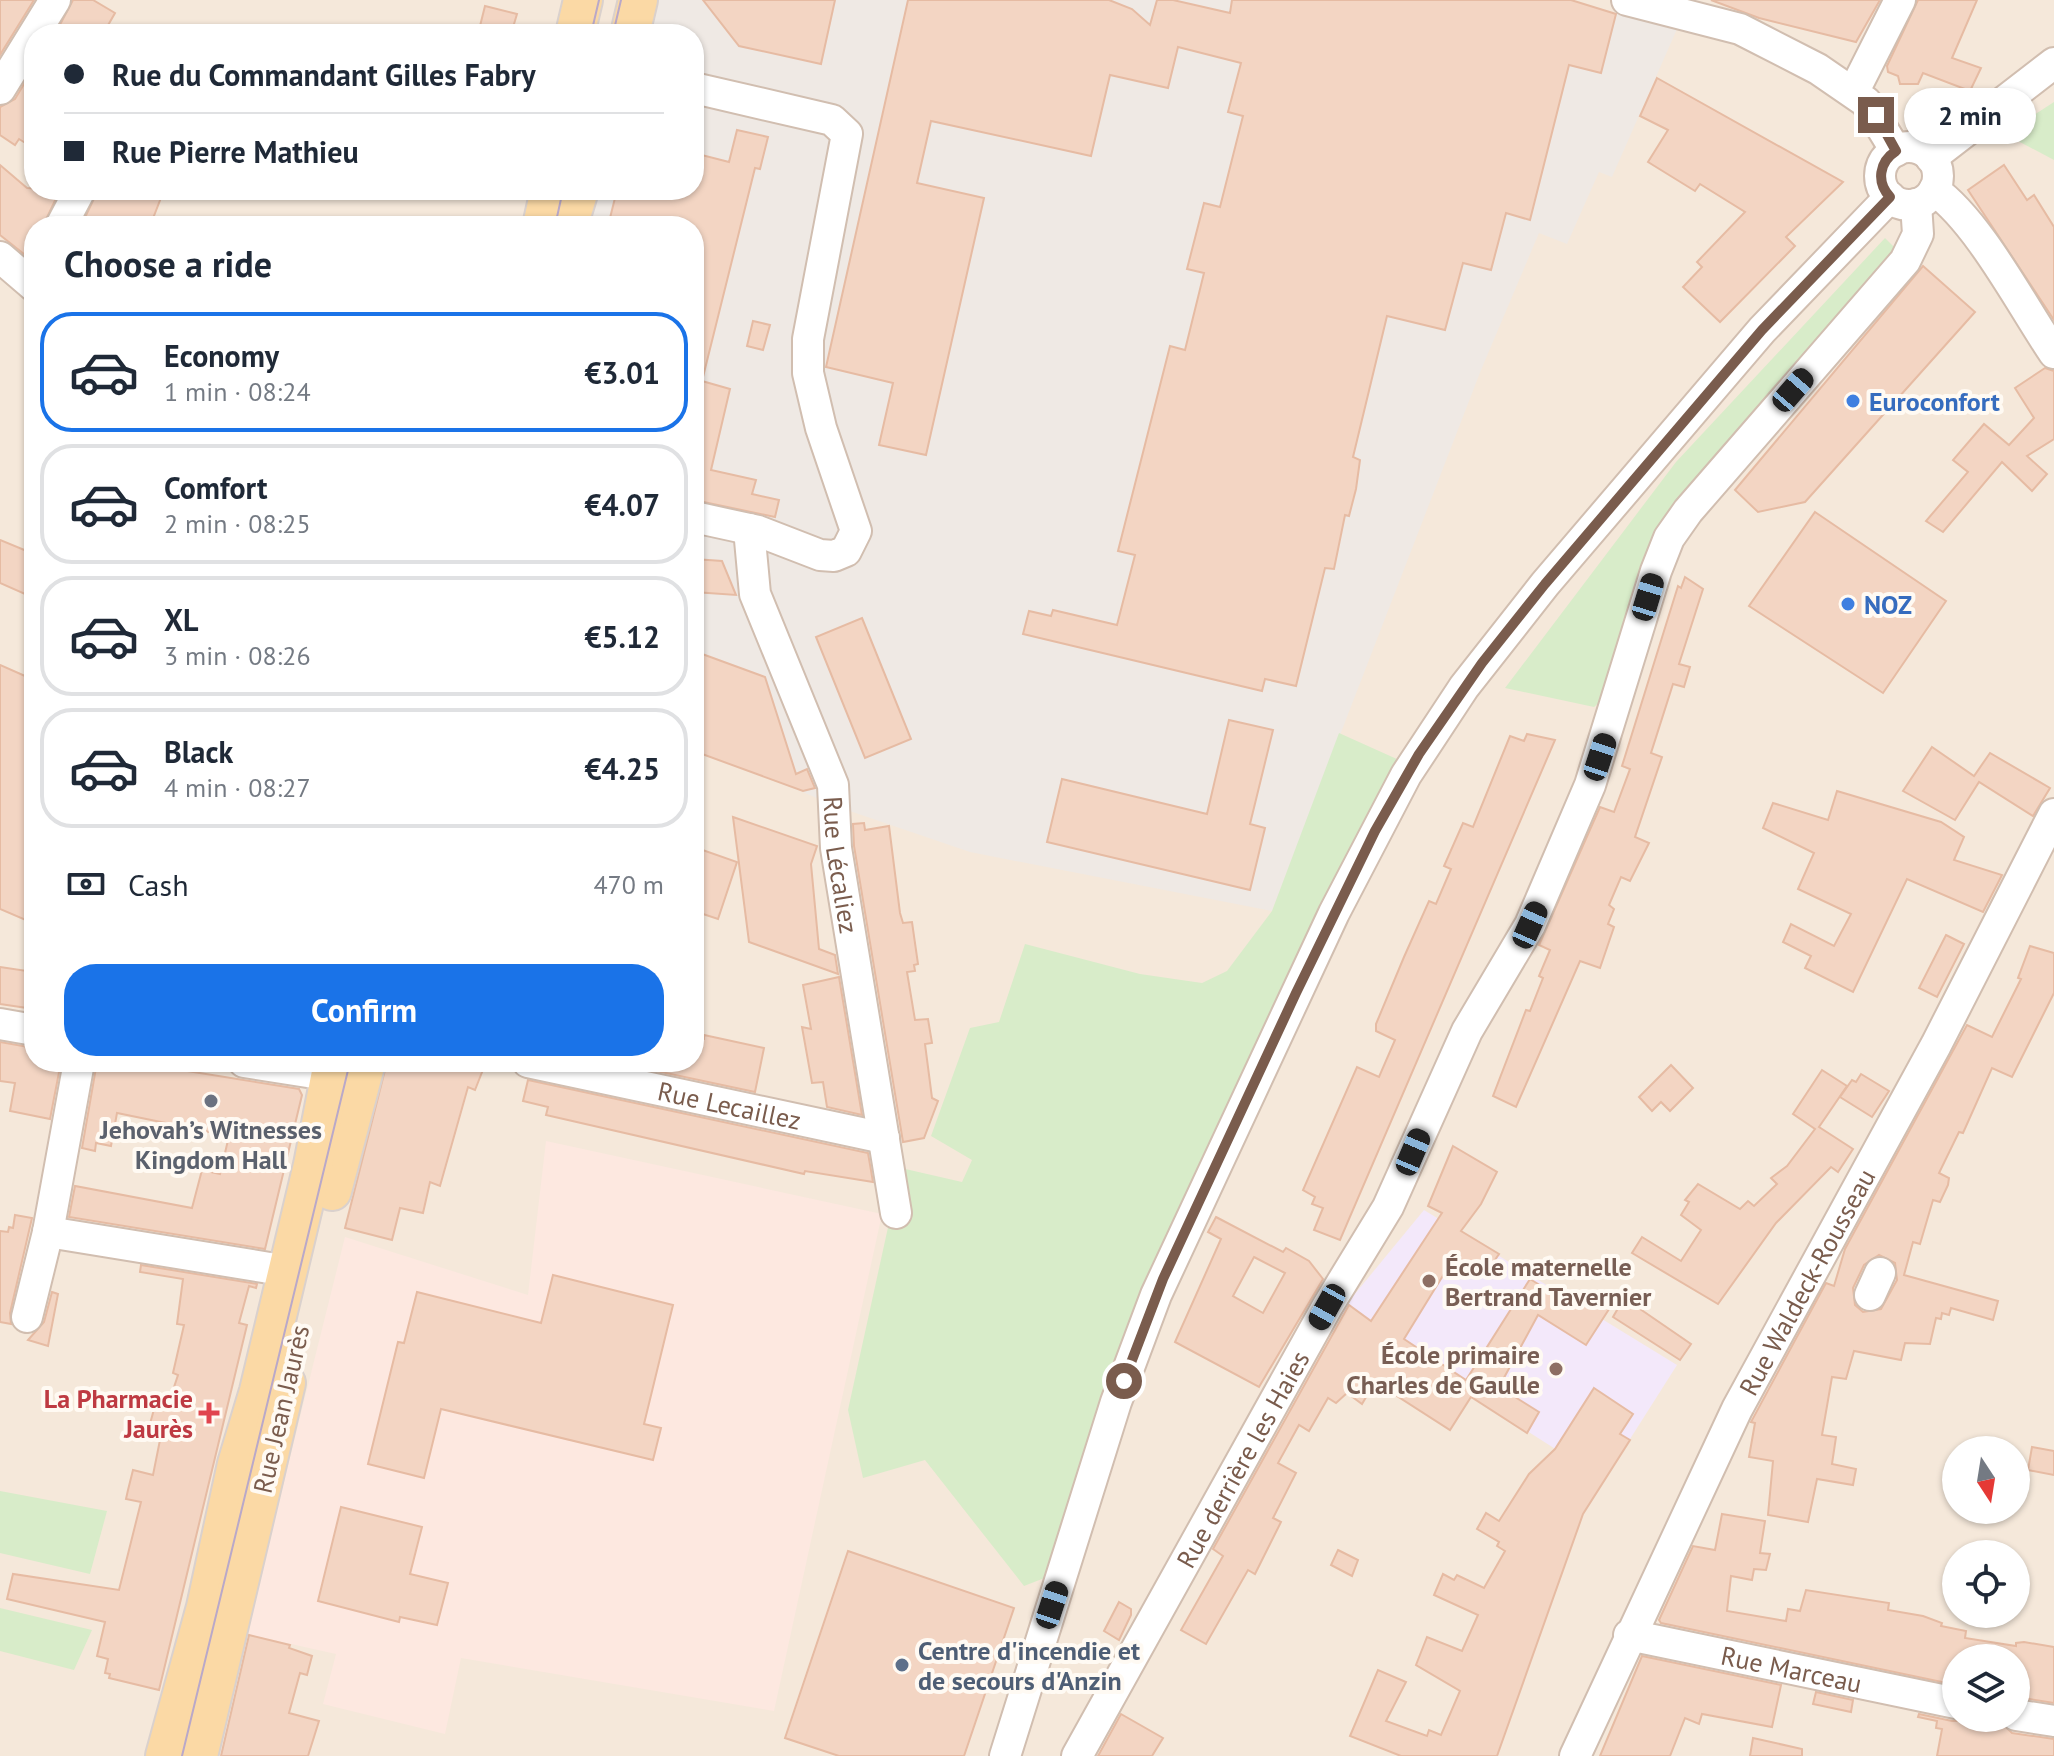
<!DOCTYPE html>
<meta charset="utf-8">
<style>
body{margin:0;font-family:"PT Sans",sans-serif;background:#f2f2f3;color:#1f2937;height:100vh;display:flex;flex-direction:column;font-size:30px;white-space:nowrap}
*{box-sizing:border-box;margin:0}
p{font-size:26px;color:#747a83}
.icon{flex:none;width:44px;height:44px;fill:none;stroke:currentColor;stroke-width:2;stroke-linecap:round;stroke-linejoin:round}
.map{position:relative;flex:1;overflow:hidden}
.panel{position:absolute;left:24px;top:216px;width:680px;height:856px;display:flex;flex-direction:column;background:#fff;border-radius:32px;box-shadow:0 2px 6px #0004}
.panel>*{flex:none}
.guide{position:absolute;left:24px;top:24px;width:680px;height:176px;border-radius:32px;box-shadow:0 2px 6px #0004;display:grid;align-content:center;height:176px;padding:0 40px;background:#fff}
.needle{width:52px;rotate:168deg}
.buttons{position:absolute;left:1942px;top:1436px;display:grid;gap:16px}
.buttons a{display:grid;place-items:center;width:88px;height:88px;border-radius:50%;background:#fff;box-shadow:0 2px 6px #0004;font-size:40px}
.end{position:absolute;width:36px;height:36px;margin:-18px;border:10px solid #7a5c4d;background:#fff;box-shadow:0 0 0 4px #fff}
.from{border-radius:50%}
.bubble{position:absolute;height:56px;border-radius:28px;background:#fff;box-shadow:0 2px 6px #0004;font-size:26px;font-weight:600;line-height:56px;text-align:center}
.car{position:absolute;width:24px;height:48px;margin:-24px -12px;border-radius:10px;box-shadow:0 0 6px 2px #0007;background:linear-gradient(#222 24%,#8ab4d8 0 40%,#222 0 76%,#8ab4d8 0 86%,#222 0)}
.guide b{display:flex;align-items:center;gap:28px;height:76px;font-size:30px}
.guide b+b{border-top:2px solid #e0e1e3}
.guide i{width:20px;height:20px;background:#1f2937}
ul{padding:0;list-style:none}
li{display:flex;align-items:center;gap:24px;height:120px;margin:0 16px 12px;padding:0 24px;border:4px solid #e0e1e3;border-radius:32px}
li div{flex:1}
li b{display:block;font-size:30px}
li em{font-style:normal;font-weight:600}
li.selected{border-color:#1a73e8}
li>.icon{width:72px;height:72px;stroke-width:1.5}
h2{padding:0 40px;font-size:36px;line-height:96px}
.pay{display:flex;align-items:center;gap:20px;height:88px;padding:0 40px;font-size:30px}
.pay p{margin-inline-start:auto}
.button{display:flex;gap:16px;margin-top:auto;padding:16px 40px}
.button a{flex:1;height:92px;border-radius:32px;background:#1a73e8;color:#fff;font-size:32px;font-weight:600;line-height:92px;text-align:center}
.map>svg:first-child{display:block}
</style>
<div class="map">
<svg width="2054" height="1756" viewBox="0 0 2054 1756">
<rect width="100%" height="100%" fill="#fdf6ec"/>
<path fill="#f5e8da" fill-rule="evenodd" d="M0,0H2054V1756H0ZM34,34H694V190H34ZM34,226H694V1062H34ZM1956,1450H2016V1510H1956ZM1956,1554H2016V1614H1956ZM1956,1658H2016V1718H1956Z"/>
<path fill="#fde8e0" d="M546,1141L882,1214L774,1711L461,1658L445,1734L323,1704L336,1654L246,1634L345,1237L528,1295Z"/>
<path fill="#efe9e4" d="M648,0H1564L1677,29L1612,177L1599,172L1567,244L1539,233L1481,370L1272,911L970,852L838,807L694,746V226H590L599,190H694V34H639Z"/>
<path fill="#f3e8fa" d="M1424,1210L1677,1365L1604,1480L1340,1312Z"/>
<g fill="#d8ecc9">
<path d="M2054,102V160L2005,134Z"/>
<path d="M1885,238L1896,249L1716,455L1652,542L1601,701L1594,707L1505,688L1676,462Z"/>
<path d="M1339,733L1399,760L1047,1577L1024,1586L925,1460L863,1478L848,1410L901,1168L962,1182L972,1160L931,1136L970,1028L999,1022L1025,944L1140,974L1202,983L1227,971L1272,911Z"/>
<path d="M0,1491L107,1511L90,1574L0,1553Z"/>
<path d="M0,1608L92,1630L74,1670L0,1651Z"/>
</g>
<g fill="#f3d5c3" stroke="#e6bba3" stroke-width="2" fill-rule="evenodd">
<path d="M0,0H34L0,55Z"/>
<path d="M73,0H93L115,13L103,34H55Z"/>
<path d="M703,0H835L821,64L739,46Z"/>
<path d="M908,0H1109L1132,9L1150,25L1157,0H1173L1230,13L1232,0H1571L1616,14L1601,73L1569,65L1530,220L1506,213L1491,270L1463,263L1445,330L1387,316L1353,457L1360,460L1356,489L1349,516L1345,515L1334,569L1325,568L1296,686L1265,679L1262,691L1023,634L1029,611L1051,616L1053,610L1117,625L1135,555L1118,551L1170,346L1185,350L1204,273L1187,269L1204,203L1220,207L1243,116L1228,112L1241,63L1178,47L1168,88L1110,75L1091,156L931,121L917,183L984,198L926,455L879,445L893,383L826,367Z"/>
<path d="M1711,0H1880L1856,42L1759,18Z"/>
<path d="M1918,0H1977L1952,58L1981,68L1970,91L1923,73L1918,84H1900L1898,76L1888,72L1887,66Z"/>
<path d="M485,6L517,14L511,34H478Z"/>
<path d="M33,69L34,134L27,144L19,139L15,145L0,135V107L15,99Z"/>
<path d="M1657,78L1843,182L1786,237L1795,246L1720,322L1683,287L1702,267L1697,262L1745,212L1700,184L1695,191L1648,162L1668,130L1640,116Z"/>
<path d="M737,130L768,137L760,169L755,168L702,381L730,389L711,470L756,480L752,494L779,500L775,517L694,500V226H608L617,190H694V153L729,162Z"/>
<path d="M0,165L27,188L60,190L43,226H34V262L0,235Z"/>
<path d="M2004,165L2027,200L2034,195L2054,227V320L1968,190Z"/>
<path d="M98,190H164L150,226H81Z"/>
<path d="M1923,266L1975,312L1805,502L1758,512L1735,490Z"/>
<path d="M753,321L770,325L763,350L747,346Z"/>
<path d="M2045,368L2054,371V439L2027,456L2047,474L2032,491L2002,462L1943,532L1926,521L1968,472L1953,460L1984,424L2009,445L2034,418L2015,388Z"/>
<path d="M1815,512L1946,601L1883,693L1749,606Z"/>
<path d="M0,540L34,554V598L0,583Z"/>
<path d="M694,559L722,561L736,595L694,592Z"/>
<path d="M1685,577L1703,589L1679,664L1690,667L1684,687L1673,684L1651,753L1662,757L1635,837L1649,843L1630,881L1621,877L1609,905L1614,909L1608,924L1614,927L1600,968L1580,961L1516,1107L1493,1096L1526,1010L1530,1011L1543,978L1539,976L1550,950L1539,945L1600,807L1614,812L1630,769L1622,766L1678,586L1681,588Z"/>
<path d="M862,618L911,739L865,758L816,637Z"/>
<path d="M694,651L765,677L796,774L807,769L815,788L803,791L694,751Z"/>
<path d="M0,665L34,680V909L28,921L0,909Z"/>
<path d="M1229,720L1273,730L1250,824L1265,828L1250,890L1047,842L1062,779L1207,814Z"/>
<path d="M1527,734L1555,740L1340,1240L1314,1230L1323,1208L1312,1204L1315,1197L1303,1190L1357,1067L1379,1077L1395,1040L1376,1031V1024L1404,957L1429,901L1436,904L1451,869L1444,866L1463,823L1473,827L1510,736L1524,741Z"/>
<path d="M1932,747L1974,776L1990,753L2050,788L2033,816L1979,782L1955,820L1903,791Z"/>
<path d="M1837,791L1941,822L1964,837L1954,860L2002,875L1983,912L1907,879L1853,992L1805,968L1811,956L1783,942L1791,924L1834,946L1851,914L1798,889L1814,853L1763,828L1773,803L1828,820Z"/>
<path d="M733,817L817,846L811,864L819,949L835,955L838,974L749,942Z"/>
<path d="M864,823L865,830L889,826L900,913L903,923L912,922L918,964L914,965L915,971L907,972L915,1020L928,1019L932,1043L925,1044L932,1098L938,1101L924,1138L903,1142L854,846L853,824Z"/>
<path d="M694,847L737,862L718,919L694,911Z"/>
<path d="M1946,935L1964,944L1937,997L1919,988Z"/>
<path d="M2030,946L2054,953V993L2012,1077L1992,1068L1963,1133L1959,1132L1939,1173L1949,1178L1948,1185L1940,1202L1933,1200L1920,1244L1913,1242L1904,1275L1998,1301L1993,1320L1951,1308L1949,1315L1942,1313L1941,1319L1936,1318L1930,1344L1905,1343L1901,1360L1854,1351L1846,1379L1832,1377L1822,1435L1836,1437L1832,1464L1856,1469L1853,1485L1817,1479L1808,1522L1768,1515L1773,1461L1749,1457L1755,1423L1751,1422L1826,1283L1834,1286L1845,1249L1967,1025L1992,1037L2021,979L2018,978ZM1879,1255L1895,1263L1897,1280L1881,1309L1863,1312L1855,1305L1853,1288L1864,1265Z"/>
<path d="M0,967L34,972V1009L0,1004Z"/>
<path d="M839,977L862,1115L827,1107L823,1082L812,1083L802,1027L811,1029L803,985Z"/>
<path d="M704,1035L764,1048L755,1092L614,1062H694V1038L704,1039Z"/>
<path d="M0,1042L34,1048V1062H61L50,1119L10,1111L15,1083L0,1081Z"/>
<path d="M97,1062H131L299,1089L302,1095L265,1249L69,1217L75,1186L192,1208L202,1170L220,1174L229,1136L117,1113L111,1146L96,1143L95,1151L82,1148Z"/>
<path d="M387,1062H486L475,1090L468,1087L440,1186L430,1182L423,1213L400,1208L392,1240L345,1228Z"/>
<path d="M1671,1065L1693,1088L1670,1111L1661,1102L1652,1111L1639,1097Z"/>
<path d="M1822,1070L1847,1086L1819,1127L1853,1149L1838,1172L1831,1167L1776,1223L1718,1304L1632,1253L1642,1237L1681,1261L1701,1230L1681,1215L1689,1202L1685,1200L1698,1184L1740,1209L1748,1201L1754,1206L1777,1184L1771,1178L1787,1166L1815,1129L1793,1114Z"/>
<path d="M1861,1074L1889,1091L1872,1117L1840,1097L1852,1080L1856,1082Z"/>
<path d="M528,1080L868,1153L873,1182L805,1171L804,1174L546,1115L548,1107L523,1101Z"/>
<path d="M1453,1146L1497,1172L1481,1204L1461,1231L1499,1254L1486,1273L1455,1256L1404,1339L1466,1380L1530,1279L1577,1308L1588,1291L1611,1306L1586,1345L1538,1315L1499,1387L1539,1412L1527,1433L1471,1397L1450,1430L1375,1382L1362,1404L1347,1393L1336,1403L1328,1398L1309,1431L1299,1425L1278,1463L1296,1473L1273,1518L1281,1522L1255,1574L1248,1570L1206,1644L1181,1630L1223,1556L1213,1549L1349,1305L1371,1321L1442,1213L1428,1206Z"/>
<path d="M15,1215L32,1218L10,1313L11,1324L0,1322V1231L8,1232L9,1227L13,1228Z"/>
<path d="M1216,1217L1283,1252L1286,1248L1309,1261L1323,1279L1259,1387L1175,1342L1221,1239L1208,1232ZM1254,1257L1285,1273L1263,1313L1233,1296Z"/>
<path d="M141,1265L257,1284L256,1288L249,1286L239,1323L247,1325L159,1690L109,1678L110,1674L105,1673L108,1659L97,1656L105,1622L7,1599L13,1574L119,1590L141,1502L126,1499L128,1490L133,1470L153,1475L161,1435L148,1431L156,1402L168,1405L178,1375L173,1373L184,1325L177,1324L183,1279L140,1272Z"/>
<path d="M553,1275L673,1305L644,1424L661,1428L653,1460L441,1409L424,1478L368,1464L398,1342L404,1343L417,1292L541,1323Z"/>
<path d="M52,1292L58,1294L48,1346L28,1340L44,1322Z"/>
<path d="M1624,1298L1691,1344L1680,1360L1613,1317Z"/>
<path d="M1594,1388L1633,1414L1620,1434L1630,1440L1583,1514L1497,1756H1401L1350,1736L1378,1670L1406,1682L1386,1721L1427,1736L1429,1730L1441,1735L1460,1691L1416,1665L1427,1637L1462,1651L1478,1615L1434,1595L1443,1574L1454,1580L1457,1575L1484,1588L1505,1551L1497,1546L1499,1542L1477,1529L1486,1513L1499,1521L1529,1474L1555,1449Z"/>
<path d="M2032,1447L2054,1451V1475L2028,1470Z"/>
<path d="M341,1507L422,1527L410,1574L448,1583L437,1625L400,1617L399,1622L318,1601Z"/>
<path d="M1722,1514L1765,1521L1760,1553L1770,1554L1766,1570L1754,1569L1752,1580L1731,1576L1727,1611L1786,1621L1788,1609L1800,1611L1806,1590L1889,1603L1888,1610L1923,1616L1942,1623L1941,1626L1966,1631L1965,1638L2016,1646V1643L2024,1642L2054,1647V1703L2016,1697V1658H1956V1685L1661,1623L1659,1620L1693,1546L1715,1550Z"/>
<path d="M1338,1550L1358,1560L1352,1576L1331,1565Z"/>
<path d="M848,1551L1014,1608L964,1756H839L785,1738Z"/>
<path d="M1119,1602L1131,1609V1615L1119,1640L1104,1631Z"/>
<path d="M249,1635L290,1645L289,1648L312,1656L307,1675L300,1673L289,1713L319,1721L308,1756H221Z"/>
<path d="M1642,1656L1781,1685L1772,1727L1702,1714L1699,1724L1685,1718L1670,1756H1600Z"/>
<path d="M1816,1692L1853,1700L1851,1712L1813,1704Z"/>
<path d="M1121,1714L1163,1738L1152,1756H1098Z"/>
<path d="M1919,1714L1952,1721L1999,1720L2012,1733L2054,1739V1756H1937L1942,1729L1936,1728L1937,1721L1918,1717Z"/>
<path d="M1753,1738L1802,1749V1756H1750Z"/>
</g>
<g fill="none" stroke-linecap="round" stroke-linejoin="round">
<defs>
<g id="minor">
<path d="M1627,0L1740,29L1818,69L1866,102L1896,151"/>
<path d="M694,88L832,120L847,134L808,339V373L821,428L856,531L846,551L834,556L820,555L758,531L694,517"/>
<path d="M0,89L55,0"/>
<path d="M1854,91L1900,0"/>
<circle cx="1909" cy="176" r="29"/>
<path d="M1931,158L2054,63"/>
<path d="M1934,190C1979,222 2022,306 2054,353"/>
<path d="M61,226L80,190"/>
<path d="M0,257L34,286"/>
<path id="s1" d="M749,529L755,594L833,785L836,848L896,1213"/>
<path d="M0,1024L34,1030"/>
<path d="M244,1062L352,1079"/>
<path id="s2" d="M528,1062L884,1138"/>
<path d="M48,1232L288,1271"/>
<path d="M1870,1295L1880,1273"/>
<path d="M27,1317L48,1232L79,1062"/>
<path id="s3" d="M1629,1635L1956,1703"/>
<path d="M2016,1715L2054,1721"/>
<path d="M1005,1756L1116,1402L1156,1295L1334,913L1406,775L1464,687L1545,584L1762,330L1890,197"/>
<path id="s4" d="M1077,1756L1327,1307L1388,1207L1467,1031L1530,925L1590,785L1656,571L1669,538L1688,511L1905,261L1918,234L1916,204"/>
<path id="s5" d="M1575,1756L1737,1409L1936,1045L2054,814"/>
</g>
<g id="major">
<path d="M575,34L583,0"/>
<path d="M630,34L638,0"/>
<path d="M542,226L550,190"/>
<path d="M568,226L579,190"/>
<path d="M332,1191L366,1062"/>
<path d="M165,1756L206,1607L237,1464L259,1391L313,1165L333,1062"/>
<path d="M198,1756L286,1383"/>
</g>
</defs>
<use href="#minor" stroke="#d1beb0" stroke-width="34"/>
<use href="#major" stroke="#dad1cd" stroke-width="42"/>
<use href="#minor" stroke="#fff" stroke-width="30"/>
<use href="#major" stroke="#fbd9a5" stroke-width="38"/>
<g stroke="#b9a8c9" stroke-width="2">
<path d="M591,34L599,0"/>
<path d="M613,34L621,0"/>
<path d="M555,226L563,190"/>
<path d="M182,1756L350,1062"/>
</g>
</g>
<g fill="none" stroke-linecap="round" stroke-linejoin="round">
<path stroke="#7a5c4d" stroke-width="10" d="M1124,1381L1163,1279L1296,993L1375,831L1419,754L1482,663L1545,584L1762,330L1890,197C1876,182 1879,162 1896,151L1876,115"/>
</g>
<g fill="#3f7fe0" stroke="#fffaf3" stroke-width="3">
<circle cx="1853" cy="401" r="8"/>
<circle cx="1848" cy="604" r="8"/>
</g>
<circle fill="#6b7280" stroke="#fffaf3" stroke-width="3" cx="211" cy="1101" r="8"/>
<g fill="#8d6e63" stroke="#fffaf3" stroke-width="3">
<circle cx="1429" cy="1281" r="8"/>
<circle cx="1556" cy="1369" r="8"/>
</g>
<path fill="#e0444e" stroke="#fffaf3" stroke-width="3" d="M205 1401h8v8h8v8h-8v8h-8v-8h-8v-8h8z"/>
<circle fill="#5c6f8a" stroke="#fffaf3" stroke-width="3" cx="902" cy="1665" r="8"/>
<g text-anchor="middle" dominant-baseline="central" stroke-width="8" stroke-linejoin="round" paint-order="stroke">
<g font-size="26" font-weight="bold" fill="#366cbe" stroke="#fffaf3" text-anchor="start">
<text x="1869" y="401">Euroconfort</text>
<text x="1864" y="604">NOZ</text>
</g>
<g font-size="26" fill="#7a5c4d" stroke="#fffaf3">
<text stroke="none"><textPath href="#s1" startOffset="352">Rue Lécaliez</textPath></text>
<text stroke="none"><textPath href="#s2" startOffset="206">Rue Lecaillez</textPath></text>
<text stroke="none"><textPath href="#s5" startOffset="528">Rue Waldeck-Rousseau</textPath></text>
<text transform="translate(281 1409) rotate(-77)">Rue Jean Jaurès</text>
<text stroke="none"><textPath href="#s4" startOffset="340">Rue derrière les Haies</textPath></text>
<text stroke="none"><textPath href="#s3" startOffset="166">Rue Marceau</textPath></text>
</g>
<g font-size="26" font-weight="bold" fill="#5b616d" stroke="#fffaf3">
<text x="211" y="1129">Jehovah’s Witnesses<tspan x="211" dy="30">Kingdom Hall</tspan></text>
</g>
<g font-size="26" font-weight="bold" fill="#785e54" stroke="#fffaf3" text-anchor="start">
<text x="1445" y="1266">École maternelle<tspan x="1445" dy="30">Bertrand Tavernier</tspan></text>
<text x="1540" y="1354" text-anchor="end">École primaire<tspan x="1540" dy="30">Charles de Gaulle</tspan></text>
</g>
<g font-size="26" font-weight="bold" fill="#be3a42" stroke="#fffaf3" text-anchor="end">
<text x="193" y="1398">La Pharmacie<tspan x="193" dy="30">Jaurès</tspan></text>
</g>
<g font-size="26" font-weight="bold" fill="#4e5e75" stroke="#fffaf3" text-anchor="start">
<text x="918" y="1650">Centre d'incendie et<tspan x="918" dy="30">de secours d'Anzin</tspan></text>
</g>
</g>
</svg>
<div class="buttons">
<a><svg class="needle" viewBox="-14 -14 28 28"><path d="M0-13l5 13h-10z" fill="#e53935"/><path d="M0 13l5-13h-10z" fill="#747a83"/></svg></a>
<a><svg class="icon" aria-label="locate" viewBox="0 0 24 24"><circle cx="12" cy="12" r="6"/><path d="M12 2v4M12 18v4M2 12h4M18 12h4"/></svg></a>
<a><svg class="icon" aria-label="layers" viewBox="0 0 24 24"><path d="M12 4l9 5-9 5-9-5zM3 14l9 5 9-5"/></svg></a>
</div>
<i class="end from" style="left:1124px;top:1381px"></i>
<i class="end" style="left:1876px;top:115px"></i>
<div class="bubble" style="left:1904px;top:88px;width:132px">2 min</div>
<i class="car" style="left:1793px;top:390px;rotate:41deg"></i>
<i class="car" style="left:1648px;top:597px;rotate:17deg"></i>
<i class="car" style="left:1600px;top:757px;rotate:18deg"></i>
<i class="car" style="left:1530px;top:925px;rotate:24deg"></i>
<i class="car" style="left:1413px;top:1152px;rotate:23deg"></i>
<i class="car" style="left:1327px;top:1307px;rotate:209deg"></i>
<i class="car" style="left:1052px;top:1605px;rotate:18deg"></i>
<div class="guide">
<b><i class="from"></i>Rue du Commandant Gilles Fabry</b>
<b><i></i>Rue Pierre Mathieu</b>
</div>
<section class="panel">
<h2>Choose a ride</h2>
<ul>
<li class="selected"><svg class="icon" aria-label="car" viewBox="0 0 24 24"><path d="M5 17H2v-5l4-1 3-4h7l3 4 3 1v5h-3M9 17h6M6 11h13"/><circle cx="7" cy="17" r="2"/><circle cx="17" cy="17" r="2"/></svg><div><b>Economy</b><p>1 min · 08:24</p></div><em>€3.01</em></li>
<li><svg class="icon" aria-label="car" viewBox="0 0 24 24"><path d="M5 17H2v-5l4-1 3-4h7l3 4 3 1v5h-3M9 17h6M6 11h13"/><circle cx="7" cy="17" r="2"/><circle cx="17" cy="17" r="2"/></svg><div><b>Comfort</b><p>2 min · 08:25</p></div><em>€4.07</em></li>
<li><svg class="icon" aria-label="car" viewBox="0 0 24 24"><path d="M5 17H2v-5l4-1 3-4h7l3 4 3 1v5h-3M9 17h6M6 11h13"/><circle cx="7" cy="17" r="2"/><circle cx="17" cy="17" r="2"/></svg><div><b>XL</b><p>3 min · 08:26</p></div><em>€5.12</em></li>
<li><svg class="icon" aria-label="car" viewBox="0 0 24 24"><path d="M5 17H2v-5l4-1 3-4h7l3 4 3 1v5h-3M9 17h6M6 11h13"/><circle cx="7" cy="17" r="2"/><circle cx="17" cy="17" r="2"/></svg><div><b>Black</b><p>4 min · 08:27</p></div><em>€4.25</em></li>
</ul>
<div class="pay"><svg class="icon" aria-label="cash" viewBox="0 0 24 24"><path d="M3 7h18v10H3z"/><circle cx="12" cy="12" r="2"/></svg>Cash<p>470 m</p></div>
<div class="button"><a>Confirm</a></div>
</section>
</div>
